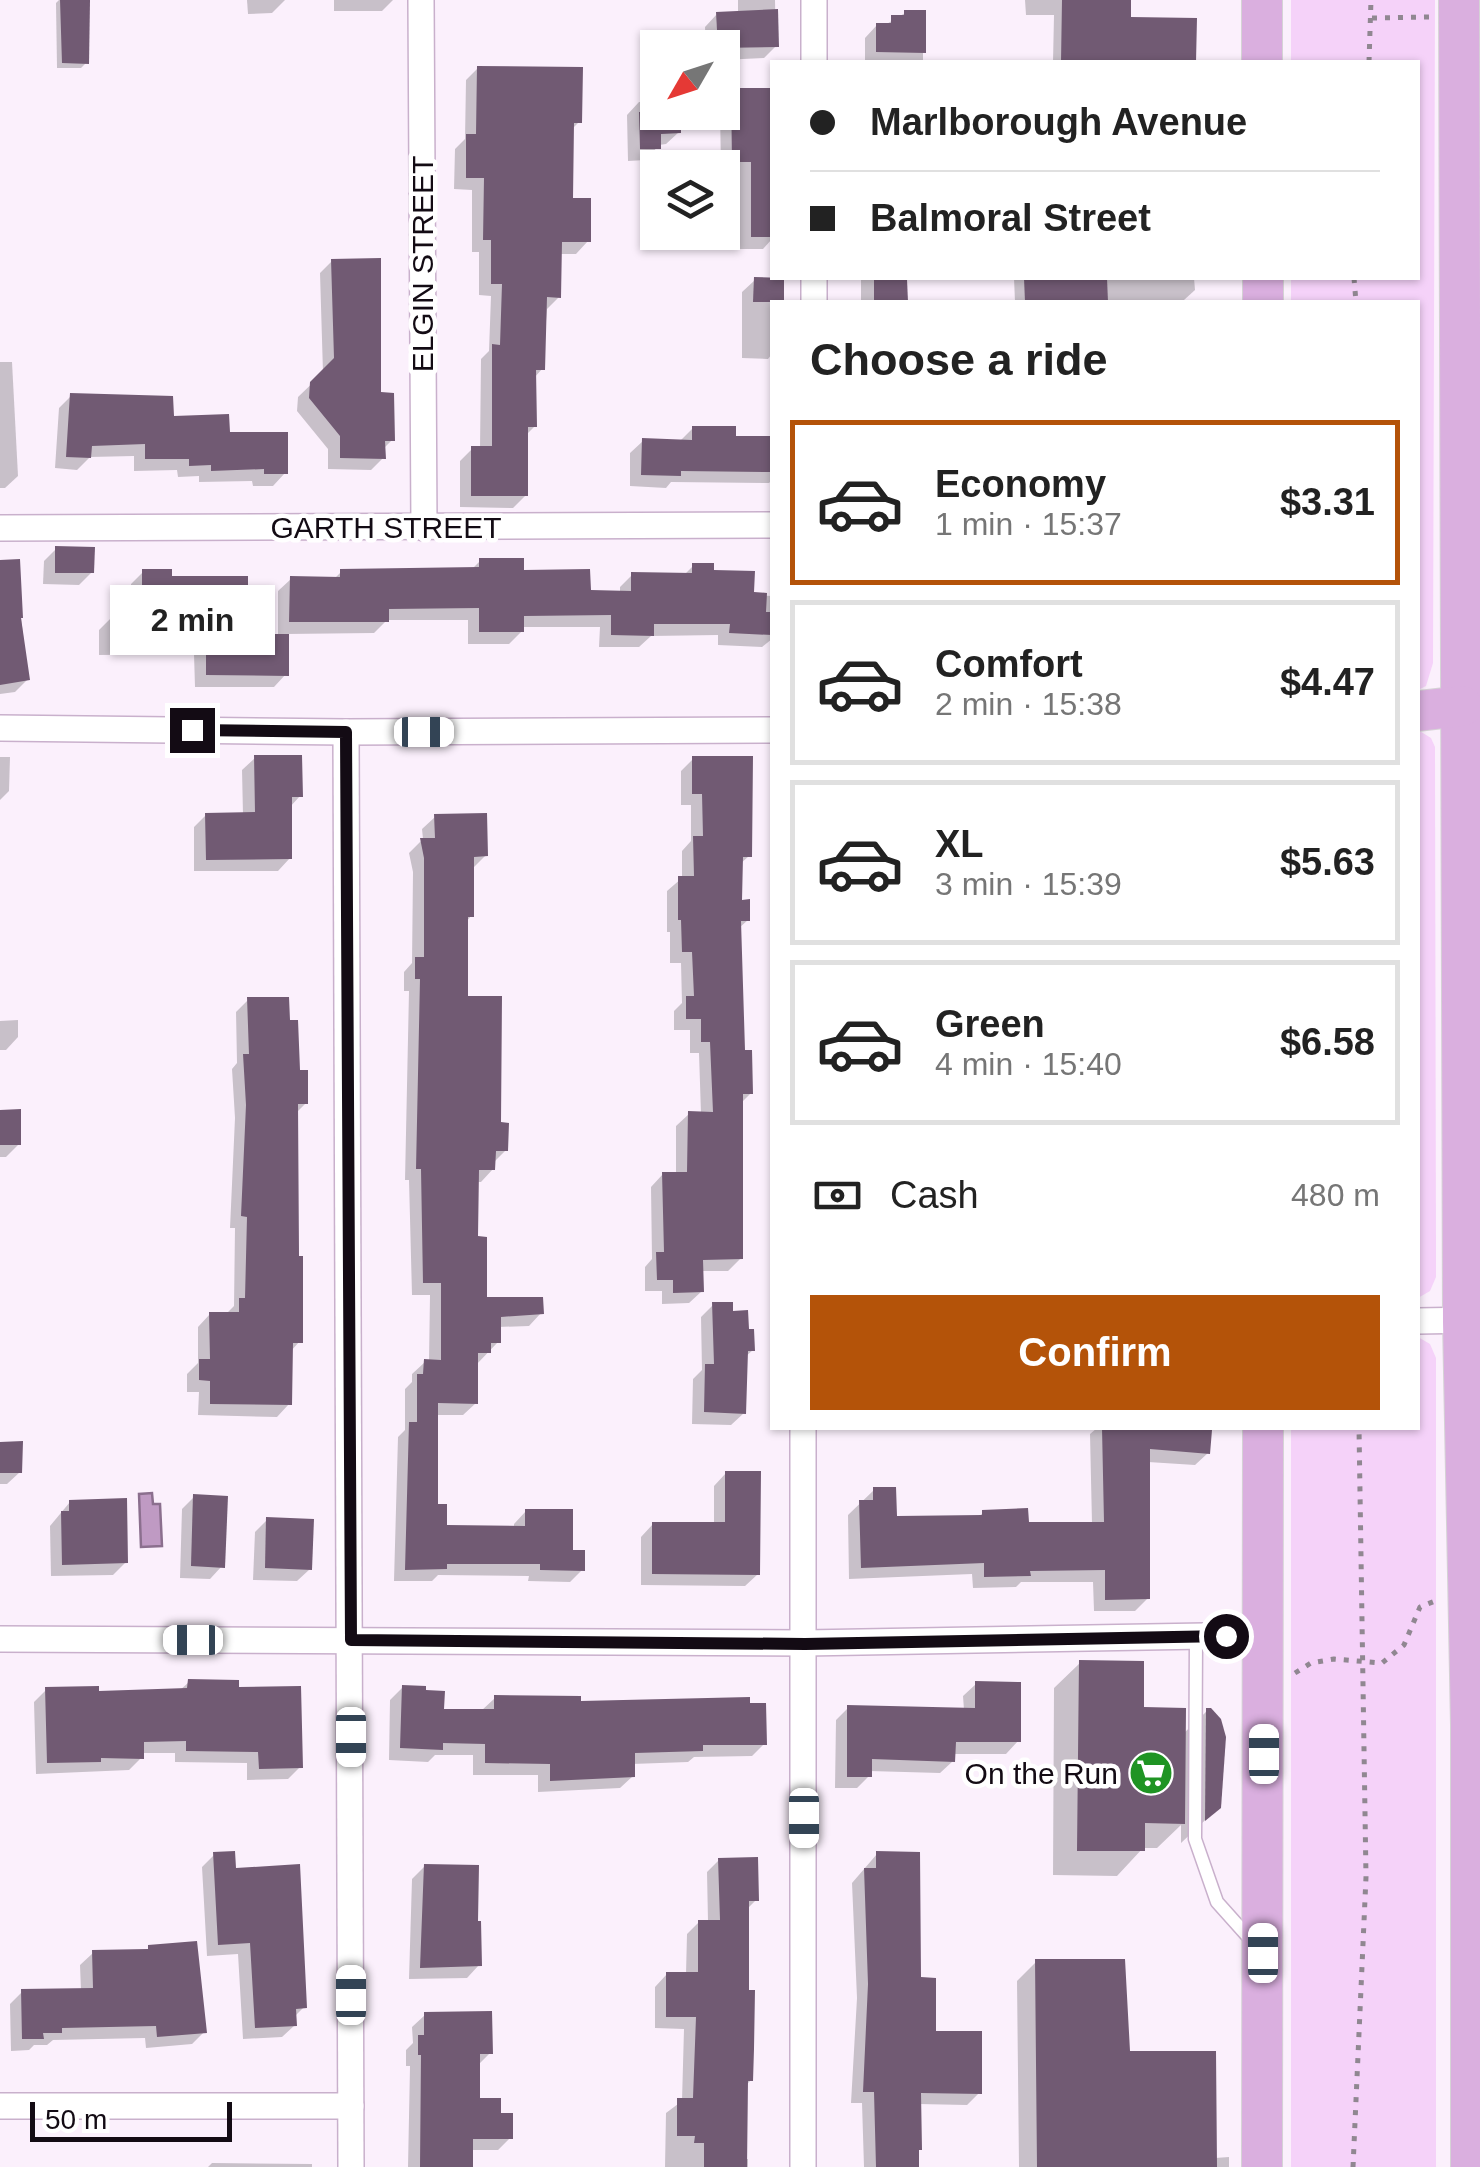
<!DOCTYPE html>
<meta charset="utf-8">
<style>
body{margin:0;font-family:Helvetica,sans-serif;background:#f2f2f2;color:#222;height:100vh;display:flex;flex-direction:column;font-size:38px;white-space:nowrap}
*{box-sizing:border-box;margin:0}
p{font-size:32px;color:#767676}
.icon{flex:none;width:55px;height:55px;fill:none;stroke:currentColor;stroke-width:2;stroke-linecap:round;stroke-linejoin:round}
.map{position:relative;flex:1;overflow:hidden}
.details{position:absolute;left:770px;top:300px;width:650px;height:1130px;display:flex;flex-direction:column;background:#fff;border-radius:0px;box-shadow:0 2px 8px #0004}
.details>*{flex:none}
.guide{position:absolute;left:770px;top:60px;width:650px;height:220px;border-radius:0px;box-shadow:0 2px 8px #0004;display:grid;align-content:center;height:220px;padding:0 40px;background:#fff}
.needle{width:65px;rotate:231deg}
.tools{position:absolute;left:640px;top:30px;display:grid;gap:20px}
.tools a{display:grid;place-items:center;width:100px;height:100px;border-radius:0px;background:#fff;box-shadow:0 2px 8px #0004;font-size:50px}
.scale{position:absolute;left:30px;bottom:25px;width:202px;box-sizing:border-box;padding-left:10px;border:5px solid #130b14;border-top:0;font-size:28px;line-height:35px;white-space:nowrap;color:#130b14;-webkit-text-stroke:8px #fff;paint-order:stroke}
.end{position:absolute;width:45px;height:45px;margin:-22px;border:12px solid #130b14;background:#fff;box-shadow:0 0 0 5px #fff}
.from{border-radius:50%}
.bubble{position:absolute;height:70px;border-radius:0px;background:#fff;box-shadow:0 2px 8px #0004;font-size:32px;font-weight:700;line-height:70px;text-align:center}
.car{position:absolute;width:30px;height:60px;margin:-30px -15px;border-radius:12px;box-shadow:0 0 8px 2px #0007;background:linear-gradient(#fff 24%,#345 0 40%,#fff 0 76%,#345 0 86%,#fff 0)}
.guide b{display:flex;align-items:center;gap:35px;height:95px;font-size:38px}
.guide b+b{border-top:2px solid #e0e0e0}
.guide i{width:25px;height:25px;background:#222}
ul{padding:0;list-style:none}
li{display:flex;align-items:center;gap:30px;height:165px;margin:0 20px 15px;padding:0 20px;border:5px solid #e0e0e0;border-radius:0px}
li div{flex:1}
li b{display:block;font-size:38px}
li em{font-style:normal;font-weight:700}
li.selected{border-color:#b45309}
li>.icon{width:90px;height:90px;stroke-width:1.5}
h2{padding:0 40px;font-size:45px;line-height:120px}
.pay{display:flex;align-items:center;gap:25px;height:110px;padding:0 40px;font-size:38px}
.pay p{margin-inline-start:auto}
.action{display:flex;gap:20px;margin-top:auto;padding:20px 40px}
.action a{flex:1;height:115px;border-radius:0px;background:#b45309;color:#fff;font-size:40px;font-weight:700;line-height:115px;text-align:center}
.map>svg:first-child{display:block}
</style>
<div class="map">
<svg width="1480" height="2167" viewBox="0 0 1480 2167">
<rect width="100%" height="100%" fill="#fbf0fc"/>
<g fill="#f5d2f9">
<path d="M1291,0H1435L1433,663L1426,686L1418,690V302H1291V278H1418V62H1291Z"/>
<path d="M1418,730L1431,738L1435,747L1436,1250V1277L1430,1291L1418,1298Z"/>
<path d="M1418,1337L1430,1344L1436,1358V2167H1291V1428H1418Z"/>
</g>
<path fill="#bf9ac3" stroke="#8b6f8e" stroke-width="2.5" d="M152,1493L153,1504H160L162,1546L141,1547L139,1494Z"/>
<g fill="#0003">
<path d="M59,0H87L86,63L81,68H57L56,3Z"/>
<path d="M247,0H285L272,13L248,14Z"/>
<path d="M334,0H393L382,11H334Z"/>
<path d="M738,0H775L776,46L764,58L722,60V48H706L705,27L717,14H738Z"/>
<path d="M1025,0H1128L1129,19L1194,20L1193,62H1053L1054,15H1026Z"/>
<path d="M905,13H923V62H865V38L877,25H885Z"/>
<path d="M478,68L579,122L571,130L570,200L588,241L576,254H559V297L547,309L542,369L534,378L535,426L526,435V495L513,508L460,507V461L472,449H480L481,359L489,351L491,296L479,295V252H472V190L454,189L455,149L465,139L466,80Z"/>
<path d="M732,90H772V239L763,249H740V173H722L721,168L720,112H722V100Z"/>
<path d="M639,102H658V112L679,132L666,144L659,145L646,160L628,161L627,115Z"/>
<path d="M332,261L392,440L383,449V458L371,470L328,469V449L297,411L298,397L323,373L320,273Z"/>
<rect x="861" y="278" width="44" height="24"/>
<path d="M1014,278H1194L1195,290L1184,300L1015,302Z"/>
<path d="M755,280H782L781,302H772V354L768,359L742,358V292Z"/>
<path d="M0,362H12L18,476L5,488H0Z"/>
<path d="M72,395L228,435L285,473L273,486H253L252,481L199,482V476L178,477L177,470L134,471V456L90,457L77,470L55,468L59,408Z"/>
<path d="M693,428L733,439H772V480L769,483L671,482L666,488L630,486V453L643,441L679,442Z"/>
<path d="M56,549L92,572L79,585L43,584L44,561Z"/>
<path d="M480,561L588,592L620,593V587L632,575H684L693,566L751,595L772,596V639L762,647L718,645V635L651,636L639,647H599L600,627H522V631L509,644H468V620H387L374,633L286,634V674L274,687H195L194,654L99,655V630L111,618H131V584L143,572L170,578L245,636L278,637V591L291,579H334L341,572L471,570Z"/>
<path d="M0,563L21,617L28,679L15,692L0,694Z"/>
<path d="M0,757H10L9,791L0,800Z"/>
<path d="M255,758L300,796L290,807V858L278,871H194V827L206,815H243L242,770Z"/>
<path d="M693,759L749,856L740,864V902L748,920L739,928L743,1053L751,1093L740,1104L741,1258L728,1271H701L702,1291L689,1303L662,1304V1291H645V1267L652,1259L651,1187L663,1174H676V1126L689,1114H701L699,1053H690V1030H674V1011L682,1003L681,963H670V932H667V891L682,878V851L691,841V805H681V771Z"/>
<path d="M435,817L486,855L472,869L471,916L466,922V998L506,1150L493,1163V1169L481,1182H476V1239L484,1299L541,1313L529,1326L498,1327V1342L476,1365V1403L463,1415H436L435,1506L445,1528L514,1529V1524L526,1511L570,1552L582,1570L570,1582L528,1581L529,1576L438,1575L432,1581H394L398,1437L405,1430V1389L412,1382V1374L425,1362H429L430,1295H412L409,1180H405L409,991H404V972L412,963L413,872L409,853L423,839L422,829Z"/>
<path d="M248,1000L298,1073L306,1103L296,1113L300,1341L290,1352L289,1404L277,1417L198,1415L199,1392H187V1374L198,1363V1327L210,1314L228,1312L234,1306L235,1228H230L235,1118L232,1069L237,1063L236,1012Z"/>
<path d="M18,1020V1037L6,1050H0V1021Z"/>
<path d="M0,1112L19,1144L6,1157H0Z"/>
<path d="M713,1305L731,1314L753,1350L745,1357L744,1413L731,1425L692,1424L693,1379L702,1370L701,1317Z"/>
<path d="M1097,1428H1194L1208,1453L1195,1465L1148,1462V1598L1135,1611H1094L1093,1582H1021L1016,1587L973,1588L972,1574L849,1579L848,1515L874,1490L894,1519L977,1518L983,1513L1026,1524H1092L1090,1434Z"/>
<path d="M0,1445L20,1472L7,1484H0Z"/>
<path d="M726,1473L758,1574L745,1586L641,1585V1537L653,1524L714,1525V1486Z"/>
<path d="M194,1497L222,1566L210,1579L180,1578L182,1509Z"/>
<path d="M70,1502L126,1562L113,1575L51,1576L50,1526Z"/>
<path d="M267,1520L310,1569L297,1581L253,1580L255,1532Z"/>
<path d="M1080,1663L1141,1710L1183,1734L1207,1711L1219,1807L1181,1843V1825L1157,1848H1143L1117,1876L1053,1875L1054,1688Z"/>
<path d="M189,1682L236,1689L300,1767L288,1779L247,1780V1763L175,1762V1753H141V1758L129,1770L36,1774L34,1702L46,1690L97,1693L179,1691Z"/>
<path d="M976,1684L1018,1741L1006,1754H953V1761L940,1773L869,1771V1776L857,1788H835L836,1720L848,1708L964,1710L963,1696Z"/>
<path d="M403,1687L442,1711H481L495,1698L578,1703L748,1706L764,1744L752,1756L694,1757L688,1762L632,1764L633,1776L620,1788L538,1792V1775H473V1755H435L428,1762L389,1760L390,1700Z"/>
<path d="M877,1854L933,2033L979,2093L967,2105L918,2104L917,2167H864L862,2103H851L857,1998L852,1883Z"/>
<path d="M214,1855L234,1871L304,2007L294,2017L295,2025L282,2037L243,2039L238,1954L207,1956L202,1867Z"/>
<path d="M719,1860L756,1900L746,1910L751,2080L746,2085L744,2159H748V2167H665L666,2113L682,2101L684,2029L655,2028V1987L667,1974H686L687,1934L699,1922H708L707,1872Z"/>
<path d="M425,1866L479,1965L467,1978L409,1979L412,1879Z"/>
<path d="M149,1948L204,2032L192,2044L146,2048L145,2038L53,2040L47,2045H34L29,2050L11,2051L10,2004L22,1992L81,1991L80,1965L93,1953L145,1952Z"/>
<path d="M1036,1962L1127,2054L1215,2158L1229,2157V2167H1019L1017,1981Z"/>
<path d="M425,2015L490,2053L477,2066V2100L499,2115L510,2138L498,2150H470V2167H408L410,2066H406V2050L413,2043L412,2027Z"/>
<path d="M212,2163L312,2164V2167H195H208Z"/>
</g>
<g fill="#715a73">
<path d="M60,0H90L89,64L62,63Z"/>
<path d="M1062,0H1131V17L1197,18L1196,62H1061Z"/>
<path d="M778,9L779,47L718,48L716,12Z"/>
<path d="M904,10H926V53L876,52V23H891V15H904Z"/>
<path d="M477,66L583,67L582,123H574L573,198H591V242H562L561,298L547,297L545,370H536L537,427H528V496H471V446H492V344L500,345L502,284H491V240H483L484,178H466V134H476Z"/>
<path d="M731,88H772V237H751V162H732Z"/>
<path d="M639,112H681V133L661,134V149H640Z"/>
<path d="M381,258V392L394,393L395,441H385L386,459L340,458V436L309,398L310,382L334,358L331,259Z"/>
<path d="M754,277L784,278V302H753Z"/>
<path d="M1024,278H1107L1108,302H1025Z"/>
<path d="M907,279L908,302H874V280Z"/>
<path d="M70,393L173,396L174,416L229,414L230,432H288V474H264V469L211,471V465L189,466V459H145V444L92,446L91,458L66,457Z"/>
<path d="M692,426H736V436H772V472L681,471V476L641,475L642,438L692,440Z"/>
<path d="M55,546L95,547L94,573H55Z"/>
<path d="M479,558H524V570L590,569L591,590L631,591V572L692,573V563H714V570L755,571L754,592L767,593L766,612H772V635L729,633L730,624H654V636L611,635V615L524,616V632H479V608L389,609V622H289L290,576L340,577V569L479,567Z"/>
<path d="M20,559L23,618H21L30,680L0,685V560Z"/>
<path d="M142,569H172V576H248V634H289V676L206,675V643H111L110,615H142Z"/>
<path d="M254,755H302L303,797H292V859L206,860L205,813L255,812Z"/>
<path d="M692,756H753L752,857H743L742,900L750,899V921H741L745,1050H752L753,1094H743V1259L703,1260L704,1292L673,1293V1280H657L656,1252H664L662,1172H687L688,1111L713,1112L710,1042H701V1019H686V996H694L692,952H682L681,920H678V876H694L693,836H703L702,794H692Z"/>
<path d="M487,813L488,856L474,857V917H468V996H502L501,1122L509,1123L508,1151H496L495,1170H479L478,1236L487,1237V1297H543L544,1314L501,1317V1343H491V1353H478V1404L438,1403V1504H447V1525L525,1526V1509H573V1550H585V1571L540,1570V1564H447V1569L405,1570L409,1422H417V1374H423L424,1359L441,1360V1283H423L421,1169H416L420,979H415V957H424V858L420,838H435L434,814Z"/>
<path d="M247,997H289L290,1020H298L300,1070H308V1104H298L299,1256H303V1343H293L292,1405L210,1404V1381L199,1380V1359H210L209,1312H239V1298H245L247,1217L241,1216L246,1105L243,1054H249Z"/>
<path d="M21,1109V1145H0V1110Z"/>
<path d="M712,1302H733V1311L748,1310L749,1329H754L755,1351H748L746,1414L704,1412L705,1364H714Z"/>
<path d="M1102,1428L1212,1430L1210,1454L1150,1449V1599L1105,1600V1570L1030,1571L1031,1576L984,1577V1563L861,1568L859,1500H873V1487H896L897,1516L982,1515V1510L1028,1508L1029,1522H1104Z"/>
<path d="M23,1441L22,1473H0V1442Z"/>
<path d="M725,1471H761L760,1575L652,1574V1522H725Z"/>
<path d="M193,1494L228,1496L225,1568L191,1566Z"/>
<path d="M127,1498L128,1563L62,1565L61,1511H69V1500Z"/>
<path d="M266,1517L314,1519L312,1570L265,1568Z"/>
<path d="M1079,1660L1144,1661V1707L1186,1708L1185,1824L1145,1823V1851H1077Z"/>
<path d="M188,1679L239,1680V1687L301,1686L303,1768L259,1769L258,1752L186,1751V1741L144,1742V1759L101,1758V1762L47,1763L45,1687L99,1686V1691L187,1688Z"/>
<path d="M975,1681L1021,1682V1742H956L955,1762L872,1759V1777H847V1705L975,1708Z"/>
<path d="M402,1685L426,1686V1690L445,1691L444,1709H494V1695L581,1696V1701L750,1697V1703H766L767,1745H703V1751L635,1753V1777L550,1781V1764L485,1763V1744L443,1743V1750L400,1748Z"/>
<path d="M1206,1708H1211L1221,1719L1226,1737L1221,1808L1205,1821Z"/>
<path d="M235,1851L236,1868L300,1864L307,2008L296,2009L297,2026L255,2028L250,1943L218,1945L213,1852Z"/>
<path d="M876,1851L920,1852L921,1977L936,1978V2031H982V2094L921,2093L922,2150H919V2167H876L874,2092H863L868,1984L864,1868H876Z"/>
<path d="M758,1857L759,1901H749V1990H755L754,2049L753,2081H748L747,2167H704V2143H694L695,2136H677V2098H693L696,2017H666V1972H698V1920H720L718,1858Z"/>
<path d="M424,1864L479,1865L478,1921H481L482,1966L420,1968Z"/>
<path d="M197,1941L207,2033L157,2037L156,2026L62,2028V2033H43L44,2039H22L21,1989L93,1988L92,1950L148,1949V1945Z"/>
<path d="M1035,1959H1125L1130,2051H1216L1217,2167H1037Z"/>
<path d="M492,2011L493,2054H480V2098H501V2113H513V2139H473V2167H420L421,2055H418V2035H424V2012Z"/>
</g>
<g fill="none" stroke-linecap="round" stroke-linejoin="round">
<defs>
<path id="service" d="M1196,1638L1195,1839L1217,1902L1251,1940"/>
<g id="minor">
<path d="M421,0L424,528"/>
<path d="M814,0V62"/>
<path d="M814,278V302"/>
<path d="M0,528L772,525"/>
<path d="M0,728L346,732L772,730"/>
<path d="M346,732L351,2167"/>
<path d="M1418,1321L1475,1320"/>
<path d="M803,1428V2167"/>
<path d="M0,1639L805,1643L1263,1635"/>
<path d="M0,2106H351"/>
</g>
<g id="trunk">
<path d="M1262,0V62"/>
<path d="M1459,0L1463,1322L1471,1725V2167"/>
<path d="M1263,278V302"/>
<path d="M1418,711L1462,706"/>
<path d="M1262,2167L1263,1428"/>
</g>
</defs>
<use href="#service" stroke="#c9b0cc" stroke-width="15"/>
<use href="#minor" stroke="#c9b0cc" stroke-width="28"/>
<use href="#trunk" stroke="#d5d3d5" stroke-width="42"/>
<g stroke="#908791" stroke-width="5" stroke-dasharray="5 8" stroke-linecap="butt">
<path d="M1372,18L1429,17"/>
<path d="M1369,62L1371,0"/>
<path d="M1354,278L1356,302"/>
<path d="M1295,1673L1311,1663L1334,1659L1382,1663L1404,1645L1420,1607L1435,1601"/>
<path d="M1353,2167L1366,1877L1359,1428"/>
</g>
<use href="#service" stroke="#fff" stroke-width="12"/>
<use href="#minor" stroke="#fff" stroke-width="25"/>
<use href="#trunk" stroke="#daafdf" stroke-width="40"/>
</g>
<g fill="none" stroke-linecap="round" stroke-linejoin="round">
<path stroke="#130b14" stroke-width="12" d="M192,730L346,732L351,1640L805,1644L1226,1636"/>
</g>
<defs>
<symbol id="supermarket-disc" viewBox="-11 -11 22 22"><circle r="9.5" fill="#1f9423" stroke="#fff"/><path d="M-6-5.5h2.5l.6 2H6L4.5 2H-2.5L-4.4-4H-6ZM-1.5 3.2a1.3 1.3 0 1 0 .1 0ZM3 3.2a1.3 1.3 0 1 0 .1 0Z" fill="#fff"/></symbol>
</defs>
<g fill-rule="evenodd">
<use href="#supermarket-disc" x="1126" y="1748" width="50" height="50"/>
</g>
<g text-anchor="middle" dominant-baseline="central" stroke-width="9" stroke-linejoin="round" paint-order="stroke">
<g font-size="30" fill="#130b14" stroke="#fff">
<text transform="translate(422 264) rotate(-90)">ELGIN STREET</text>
<text x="386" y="527">GARTH STREET</text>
</g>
<g font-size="30" fill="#130b14" stroke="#fff" text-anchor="end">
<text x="1118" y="1773">On the Run</text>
</g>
</g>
</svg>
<div class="tools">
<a><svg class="needle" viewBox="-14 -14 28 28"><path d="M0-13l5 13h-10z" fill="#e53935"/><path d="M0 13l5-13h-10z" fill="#767676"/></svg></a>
<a><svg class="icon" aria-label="layers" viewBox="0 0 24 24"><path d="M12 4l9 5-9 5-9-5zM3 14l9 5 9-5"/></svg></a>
</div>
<div class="scale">50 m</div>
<i class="end from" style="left:1226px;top:1636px"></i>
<i class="end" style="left:192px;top:730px"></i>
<div class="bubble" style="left:110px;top:585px;width:165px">2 min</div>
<i class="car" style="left:424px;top:732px;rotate:90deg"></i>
<i class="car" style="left:193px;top:1640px;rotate:270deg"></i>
<i class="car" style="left:351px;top:1737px;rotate:180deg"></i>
<i class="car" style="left:1264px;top:1754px;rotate:0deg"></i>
<i class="car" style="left:804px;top:1818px;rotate:180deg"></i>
<i class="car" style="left:1263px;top:1953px;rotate:0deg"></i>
<i class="car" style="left:351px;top:1995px;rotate:0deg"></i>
<div class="guide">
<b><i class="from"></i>Marlborough Avenue</b>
<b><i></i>Balmoral Street</b>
</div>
<section class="details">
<h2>Choose a ride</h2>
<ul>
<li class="selected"><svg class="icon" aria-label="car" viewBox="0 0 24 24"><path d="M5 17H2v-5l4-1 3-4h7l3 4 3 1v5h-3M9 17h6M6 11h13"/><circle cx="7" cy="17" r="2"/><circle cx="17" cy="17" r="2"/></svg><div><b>Economy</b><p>1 min · 15:37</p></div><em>$3.31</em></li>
<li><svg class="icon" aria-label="car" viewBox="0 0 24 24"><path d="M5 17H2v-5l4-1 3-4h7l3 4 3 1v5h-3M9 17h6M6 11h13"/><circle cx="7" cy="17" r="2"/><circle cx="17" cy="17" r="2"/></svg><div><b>Comfort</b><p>2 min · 15:38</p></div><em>$4.47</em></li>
<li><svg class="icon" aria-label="car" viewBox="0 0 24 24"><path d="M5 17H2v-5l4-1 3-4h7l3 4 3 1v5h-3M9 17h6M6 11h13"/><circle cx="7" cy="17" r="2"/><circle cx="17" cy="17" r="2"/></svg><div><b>XL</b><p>3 min · 15:39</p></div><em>$5.63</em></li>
<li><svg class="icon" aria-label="car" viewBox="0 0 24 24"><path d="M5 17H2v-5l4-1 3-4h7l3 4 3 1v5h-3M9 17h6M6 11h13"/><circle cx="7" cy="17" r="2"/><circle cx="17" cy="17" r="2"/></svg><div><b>Green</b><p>4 min · 15:40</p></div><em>$6.58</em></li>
</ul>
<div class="pay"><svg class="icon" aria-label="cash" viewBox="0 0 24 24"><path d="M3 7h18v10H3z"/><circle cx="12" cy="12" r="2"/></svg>Cash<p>480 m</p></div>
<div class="action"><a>Confirm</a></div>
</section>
</div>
